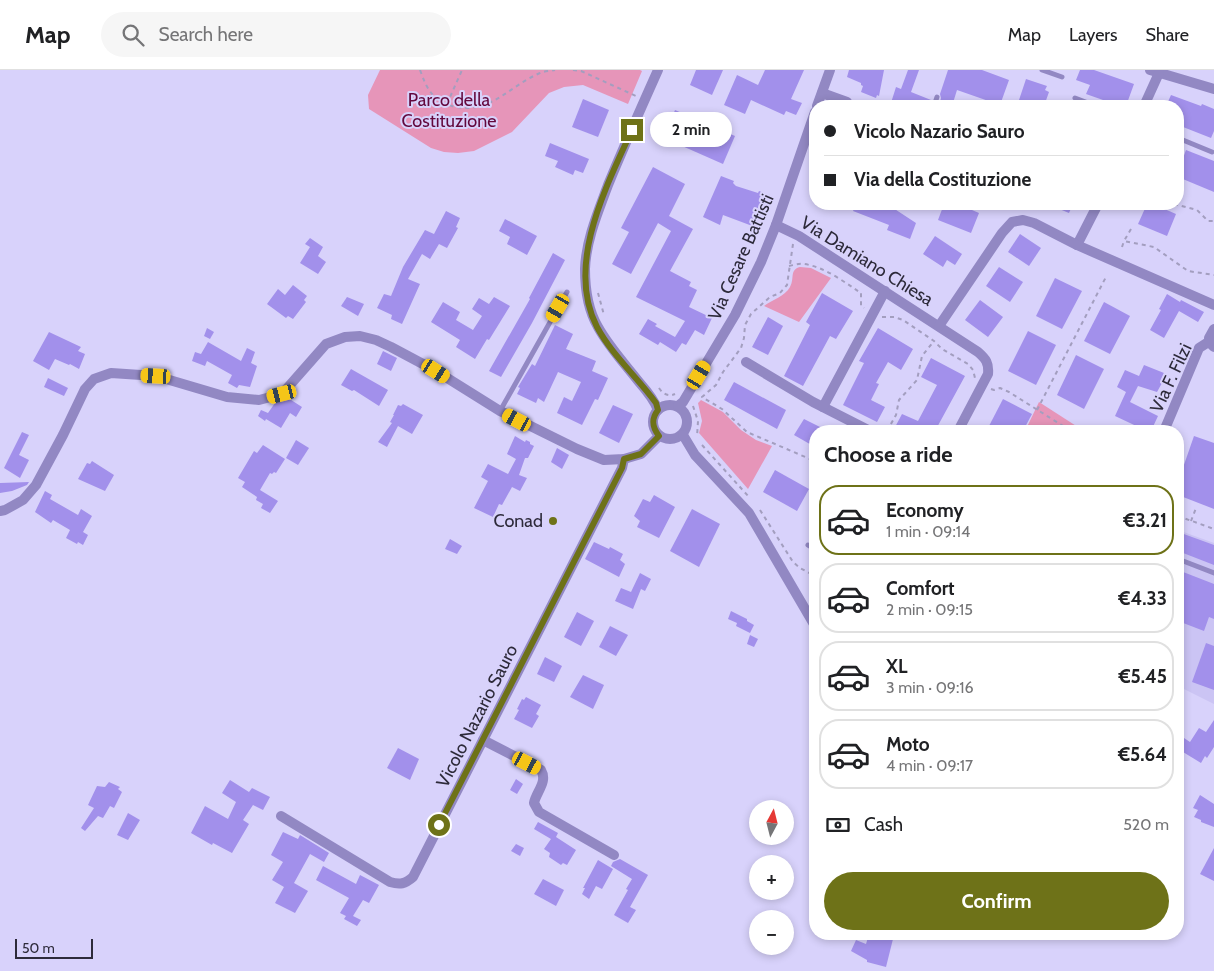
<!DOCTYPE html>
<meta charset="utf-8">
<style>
body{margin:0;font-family:Cabin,sans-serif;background:#f6f6f6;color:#202124;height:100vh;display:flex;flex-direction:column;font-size:19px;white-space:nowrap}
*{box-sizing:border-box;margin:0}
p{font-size:16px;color:#757577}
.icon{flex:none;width:28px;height:28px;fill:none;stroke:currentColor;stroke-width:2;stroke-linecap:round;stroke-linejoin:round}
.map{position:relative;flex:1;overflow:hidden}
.details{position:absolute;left:809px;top:355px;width:375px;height:515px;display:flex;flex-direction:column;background:#fff;border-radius:20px;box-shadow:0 2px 8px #0003}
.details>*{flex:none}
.guide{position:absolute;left:809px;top:30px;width:375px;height:110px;border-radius:20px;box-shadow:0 2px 8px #0003;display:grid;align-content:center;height:110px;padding:0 15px;background:#fff}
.needle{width:32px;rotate:7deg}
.tools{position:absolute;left:749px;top:730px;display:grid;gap:10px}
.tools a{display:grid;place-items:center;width:45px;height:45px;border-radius:50%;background:#fff;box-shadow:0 2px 8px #0003;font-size:25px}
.scale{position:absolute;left:15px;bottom:12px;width:78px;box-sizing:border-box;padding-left:5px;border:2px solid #2d2a3a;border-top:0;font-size:14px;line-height:18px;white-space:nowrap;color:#2d2a3a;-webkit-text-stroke:4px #d8d2fb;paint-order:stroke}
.end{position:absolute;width:22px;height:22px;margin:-11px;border:6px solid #6e7218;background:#fff;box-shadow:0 0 0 2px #fff}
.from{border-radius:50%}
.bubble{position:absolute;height:35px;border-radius:18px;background:#fff;box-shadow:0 2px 8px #0003;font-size:16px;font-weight:800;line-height:35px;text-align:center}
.car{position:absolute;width:15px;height:30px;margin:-15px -8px;border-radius:6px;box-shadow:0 0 4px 1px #0007;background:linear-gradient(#f5c518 24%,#345 0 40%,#f5c518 0 76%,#345 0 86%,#f5c518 0)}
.guide b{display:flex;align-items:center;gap:18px;height:48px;font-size:19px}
.guide b+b{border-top:1px solid #e0e0e0}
.guide i{width:12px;height:12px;background:#202124}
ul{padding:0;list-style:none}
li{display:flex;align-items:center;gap:15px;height:70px;margin:0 10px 8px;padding:0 5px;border:2px solid #e0e0e0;border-radius:20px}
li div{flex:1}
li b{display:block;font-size:19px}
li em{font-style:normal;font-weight:800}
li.on{border-color:#6e7218}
li>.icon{width:45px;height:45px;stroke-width:1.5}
h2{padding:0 15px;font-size:22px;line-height:60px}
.pay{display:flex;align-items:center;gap:12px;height:55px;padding:0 15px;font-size:19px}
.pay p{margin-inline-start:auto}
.button{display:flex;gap:10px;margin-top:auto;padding:10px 15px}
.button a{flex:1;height:58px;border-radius:30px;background:#6e7218;color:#fff;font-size:20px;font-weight:800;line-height:58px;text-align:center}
header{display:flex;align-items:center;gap:30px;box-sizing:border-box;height:70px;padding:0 25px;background:#fff;border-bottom:1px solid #e0e0e0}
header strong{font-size:24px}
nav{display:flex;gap:28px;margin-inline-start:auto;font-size:18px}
.search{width:350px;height:45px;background:#f6f6f6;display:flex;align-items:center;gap:12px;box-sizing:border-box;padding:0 18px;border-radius:28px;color:#757577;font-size:19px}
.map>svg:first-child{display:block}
</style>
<header>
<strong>Map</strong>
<div class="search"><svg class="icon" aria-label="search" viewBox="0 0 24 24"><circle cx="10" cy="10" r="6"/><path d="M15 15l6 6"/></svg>Search here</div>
<nav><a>Map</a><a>Layers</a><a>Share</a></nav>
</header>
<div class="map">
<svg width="1214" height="901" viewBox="0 0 1214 901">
<rect width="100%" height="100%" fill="#d8d2fb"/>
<path fill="#cbc4f4" d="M1178,460L1214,473V634L1178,616Z"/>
<g fill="#e695b9">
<path d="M380,0H640L642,1L628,34L583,15L564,17L549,23L512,62L474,81L458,83L444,82L431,78L369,39L368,25Z"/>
<path d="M800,197L811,198L831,208L799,252L764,236C772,230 785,226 790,217C795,208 789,200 800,197Z"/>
<path d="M701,330L723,342L741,360L756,370L772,376L748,419L699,363L702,351L698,333Z"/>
<path d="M1039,332L1084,361H1025Z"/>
</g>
<g fill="#a290eb">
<path d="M696,0H723L712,25L690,15Z"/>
<path d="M765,0H804L791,29L802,33L796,45L786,41L784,45L751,30L745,44L724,35L737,5L758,15Z"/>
<path d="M849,0H884L879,26L877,25L876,28L861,22L863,16L861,15V13L847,7Z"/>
<path d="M908,0H919L911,22L931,30L930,36H890L896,17L901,19Z"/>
<path d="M948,0H982L1009,10L1000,35L957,20L952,36H939L941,28L940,24Z"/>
<path d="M1080,0H1094L1134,14L1126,36H1120L1086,24L1090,15L1076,10Z"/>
<path d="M1026,9L1047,16L1045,20L1049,22L1044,36H1017Z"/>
<path d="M1171,25L1201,36L1202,34L1214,39V61L1211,68L1178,55V36H1166Z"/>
<path d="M583,29L609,40L598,67L572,57Z"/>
<path d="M675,40L735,66L723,94L664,68Z"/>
<path d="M550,73L589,89L583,103L575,100L573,105L555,97L558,91L545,86Z"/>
<path d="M1186,80L1214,91V122L1178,107V102Z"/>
<path d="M653,97L685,114L669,146L693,159L670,201L691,212L689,216L697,220L689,237L712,248L704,265L695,260L686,275L682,273L676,282L660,272L658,275L639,264L648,249L657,254L655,256L675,267L685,251L636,227L671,161L658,153L631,204L612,194L629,162L621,158Z"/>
<path d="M721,106L734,111L733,113L736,116L758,123L759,121L770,125L765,140L762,138L755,157L723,145L720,155L703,147Z"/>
<path d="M856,134H887L916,153L910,169L887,160L889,155L853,141Z"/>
<path d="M944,134H958L979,143L971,163L938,150Z"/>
<path d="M1047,134H1073L1069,143Z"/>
<path d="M1147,134H1153L1176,144L1167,166L1138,154Z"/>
<path d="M446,141L460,148L456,157L458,158L447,178L439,174L430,189L422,184L408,209L420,214L402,254L391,249L392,245L377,238L384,224L391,226L403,197L425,160L434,164Z"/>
<path d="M505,149L537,166L527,185L507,174L510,167L499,161Z"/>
<path d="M1020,164L1041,178L1029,196L1008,182Z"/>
<path d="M935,166L962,184L955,195L947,190L943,197L923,184Z"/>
<path d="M310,168L323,177L318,186L326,192L318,204L300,193L310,177L305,174Z"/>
<path d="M553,183L565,190L532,253L501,307L489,301L530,229L529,228Z"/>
<path d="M999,197L1023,212L1010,232L986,216Z"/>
<path d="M1055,208L1082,221L1062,259L1036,246Z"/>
<path d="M293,215L307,226L304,230L306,232L293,249L288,246L286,248L267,234L278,219L285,225Z"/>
<path d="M822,223L853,241L836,269L830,266L803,316L784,306L810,255L806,252Z"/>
<path d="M1167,224L1180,232L1181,230L1204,242L1198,252L1179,241L1164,268L1150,260L1161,240L1159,239Z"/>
<path d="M347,227L364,234L358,246L341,236Z"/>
<path d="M494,227L510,236L489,270L487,269L475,289L456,277L460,270L431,252L443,232L460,242L456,250L473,260L482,246L472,239L479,228L489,234Z"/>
<path d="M980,230L1003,247L988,267L965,250Z"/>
<path d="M1104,232L1130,246L1110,284L1084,271Z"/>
<path d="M768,247L783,256L768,285L752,277Z"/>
<path d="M555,255L573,264L566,279L596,291L592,301L608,308L598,330L595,329L582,355L557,343L564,327L572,331L581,312L558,302L544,332L538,328L536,333L517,324L520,318L518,317L532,294L535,296Z"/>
<path d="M207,258L214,262L210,269L204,266Z"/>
<path d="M878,258L913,279L901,300L888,292L876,313L879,314L871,330L885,337L877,352L843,335L864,293L859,291Z"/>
<path d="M1028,261L1056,275L1036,315L1008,301Z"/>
<path d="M49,262L81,277L78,281L85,284L79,299L70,294L69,295L55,289L49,300L33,291Z"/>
<path d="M208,272L241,291L247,278L255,282L251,293L257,296L250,317L239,315L237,318L228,313L232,305L207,291L205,296L192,291L195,282L201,284Z"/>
<path d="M383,281L397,288L391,301L377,294Z"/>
<path d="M1076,285L1104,299L1084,339L1057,325Z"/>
<path d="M931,288L965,306L935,361H893L902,344L918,351L937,315L921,307Z"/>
<path d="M1144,295L1164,303L1160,313H1162L1157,322L1138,316L1130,332L1158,346L1151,361H1147L1115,346L1126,322L1117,317L1125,300L1139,306Z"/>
<path d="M351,299L388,320L379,336L354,320L352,321L341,315Z"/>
<path d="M48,308L68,318L64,326L44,317Z"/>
<path d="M734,312L786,340L777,359L724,330Z"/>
<path d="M288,328L302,337L296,347L290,343L281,358L266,349L265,351L258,346L261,340L268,343L275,333Z"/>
<path d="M1003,329L1032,344L1023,361H999L989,356Z"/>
<path d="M403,334L423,345L412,364L398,356L387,377L378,372L392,353L390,352L394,345H393L398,335L401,336Z"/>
<path d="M613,335L633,344L619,373L599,363Z"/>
<path d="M804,349L828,361H815V377L794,365Z"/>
<path d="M22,362L29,365L19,385L29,390L20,408L4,398Z"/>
<path d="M515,366L525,372L526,370L530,372V374L534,376L528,388H525L519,405L527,408L520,421L512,417L502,435L499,434L493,447L474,438L488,411L481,407L488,394L508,404L516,389L507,384Z"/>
<path d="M1194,366L1214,373V439L1178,425V412Z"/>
<path d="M296,370L309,378L298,395L286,388Z"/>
<path d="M263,375L285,389L276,403L274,402L272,404L270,403L260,420L278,431L270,443L261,438L263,434L256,430L257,427L242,417L245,412L238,408L254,381L257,383Z"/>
<path d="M557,378L569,385L562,399L551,392Z"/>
<path d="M92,391L114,405L105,421L78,409L87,393L90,394Z"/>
<path d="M775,400L809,419L797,441L763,422Z"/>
<path d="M29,412L27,415L12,421L0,423V413Z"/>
<path d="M45,421L52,425L50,429L78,445L81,439L92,446L83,462L88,465L83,475L78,472L77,474L66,468L70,460L53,450L51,453L35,442Z"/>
<path d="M654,425L675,437L659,468L637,457L640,451L634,446L643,429L650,432Z"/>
<path d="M692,439L720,454L699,497L670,481Z"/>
<path d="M1181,463L1214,475V495L1178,481V473Z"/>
<path d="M450,469L462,476L457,484L445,479Z"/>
<path d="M594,472L609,479L610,477L623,484L620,490L625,494L619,507L585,489Z"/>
<path d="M1178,500L1214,514V549L1209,547L1204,561L1178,551Z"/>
<path d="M640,503L651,509L645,521L641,519L633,539L615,531L621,518L631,522Z"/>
<path d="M731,541L747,549V551L754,555L750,563L736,556L737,553L728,549Z"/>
<path d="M577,542L594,551L581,576L564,567Z"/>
<path d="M610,556L628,565L616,586L599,577Z"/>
<path d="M750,565L758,569L754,577L747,574Z"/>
<path d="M1206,573L1214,576V620L1192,612Z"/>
<path d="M545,587L562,596L554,612L537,604Z"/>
<path d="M583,605L604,615L593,639L570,627Z"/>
<path d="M526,627L541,635L536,644L539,646L532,658L514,649L519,640L517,639L522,629L524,630Z"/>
<path d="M1214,650V677L1207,688L1205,686L1201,693L1183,682L1178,690V664L1190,672L1199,658L1206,662Z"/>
<path d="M398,678L419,689L410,710L387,698Z"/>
<path d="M516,709L523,714L517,724L510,720Z"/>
<path d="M230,710L249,722L252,718L270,727L263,740L253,735L243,750L249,754L232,783L213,773L212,775L191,763L205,736L228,749L236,732L222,723Z"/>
<path d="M109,712L120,717L118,719L122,722L114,738L110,736L103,748L98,746L85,761L81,758L94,738L88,735L97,716L105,717Z"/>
<path d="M1200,725L1214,734V757L1201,752V750L1194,747L1198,740L1193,738Z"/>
<path d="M128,743L140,750L128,770L117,765Z"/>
<path d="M538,752L558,763L556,767L576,780L567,795L563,793L561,795L549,787L550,783L544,779L551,769L534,759Z"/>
<path d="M283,762L298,769L300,765L329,783L324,792L310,784L294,813L308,821L295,843L275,833L284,817L272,810L283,792L271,785Z"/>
<path d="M516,774L524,778L520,786L511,781Z"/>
<path d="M1214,778V811L1200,804Z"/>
<path d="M620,789L648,805L630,837L636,840L628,853L614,845L628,820L626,819L632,809L611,796L613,792Z"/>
<path d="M598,790L613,799L602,819L596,816L589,829L582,824L585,818H583Z"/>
<path d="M323,796L356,814L360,805L379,815L369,833L363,830L353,846L361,850L357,856L344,849L346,846L340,843L349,828L316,810Z"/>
<path d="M543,809L564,820L556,836L534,824Z"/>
<path d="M869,864L880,868L881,864L894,865L886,897L867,892V890L851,881L856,870L866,874Z"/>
</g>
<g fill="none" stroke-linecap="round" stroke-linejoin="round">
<g stroke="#a39ebf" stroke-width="2" stroke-dasharray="4 4" stroke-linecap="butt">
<path d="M420,0C427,19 432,30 452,36C489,46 509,16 540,3C544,1 550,1 555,0"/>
<path d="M573,0L581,1L636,26"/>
<path d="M447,34L462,0"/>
<path d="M1174,134L1197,140L1208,151H1214"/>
<path d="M1131,159L1124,171L1154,177L1188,201L1214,205"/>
<path d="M793,174L787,215L780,223L770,227L751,244L745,255L744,268L741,278L723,302L716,315L702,327L722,339L747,362L810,389L815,393"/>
<path d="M1122,177L1124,171"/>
<path d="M789,196C794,195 799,193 804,194C825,197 844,212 861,223V236L864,238"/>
<path d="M598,223L604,245"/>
<path d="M882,247H894L903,250L934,271L942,279L968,294L973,300L975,308"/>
<path d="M659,318C663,324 668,327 675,324"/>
<path d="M991,319L994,320L1000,318L1009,322L1071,361"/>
<path d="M693,336L698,351L697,367"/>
<path d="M1037,340L1107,205"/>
<path d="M887,361L896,345L899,330L917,310L922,286L934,271"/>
<path d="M702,375L749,427"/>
<path d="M760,440L793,492L800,498L815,506"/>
<path d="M1178,446L1214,459"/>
<path d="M1191,451L1196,438"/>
</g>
<g stroke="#9288c3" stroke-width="5">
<path d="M1042,0L1062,7"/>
<path d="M1075,28L1096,36"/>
<path d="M847,32L859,36"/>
<path d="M934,36L937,27"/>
<path d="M1178,68L1212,82"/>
<path d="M500,341L567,222"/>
<path d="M808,475L815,479"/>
<path d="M1178,489L1214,503"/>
</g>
<g stroke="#9288c3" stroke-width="10">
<path d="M658,0C641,38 624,76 608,115C598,142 586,170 585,199C585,218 588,240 598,257C609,277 625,294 639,312C646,320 654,329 658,340"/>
<path d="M1150,0L1214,19"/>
<path d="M822,23L847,32"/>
<path d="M817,36L830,0"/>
<path d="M1144,36L1159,3"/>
<path d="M776,155L799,166L978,282C986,289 989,293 988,304L958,361"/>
<path d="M1077,175L1098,134"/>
<path d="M939,256L1002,163L1012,152L1023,150L1034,153L1077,175L1214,235"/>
<path d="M1214,259L1209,268L1211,274L1214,277"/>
<path d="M746,292L813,332L870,361"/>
<circle cx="670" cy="352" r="17"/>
<path d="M678,336L683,332L735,245L761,192L776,155L815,42"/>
<path d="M823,337L885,221"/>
<path d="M1164,361L1199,278L1210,271"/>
<path d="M683,365L695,385L749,443L815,556"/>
<path d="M0,441L5,440L23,430L36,415L63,365L85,319L94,309L111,303L156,306L227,327L259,330L282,324L326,274L345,267L360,266L376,270L391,277L436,301L500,341L577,379L604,390L624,389L641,384L659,366"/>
<path d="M483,670L541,700C548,712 536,722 534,733L539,742L614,785"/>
<path d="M281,746L390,812C400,815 405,814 413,807L622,398L624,389"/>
</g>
</g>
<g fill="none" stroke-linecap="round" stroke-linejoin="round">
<path stroke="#6e7218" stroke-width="6" d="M439,755L622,398L624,389L641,384L659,366C652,357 651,349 658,340L656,333C637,307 612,285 597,257C565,195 606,117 632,60"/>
</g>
<circle fill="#6e7218" stroke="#d8d2fb" stroke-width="2" cx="553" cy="451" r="5"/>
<g text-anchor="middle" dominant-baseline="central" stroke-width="4" stroke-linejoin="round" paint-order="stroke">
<g font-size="18" fill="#63083d" stroke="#d8d2fb">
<text x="449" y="30">Parco della<tspan x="449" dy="21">Costituzione</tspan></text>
</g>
<g font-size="18" fill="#2d2a3a" stroke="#d8d2fb">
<text transform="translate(741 187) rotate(-66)">Via Cesare Battisti</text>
<text transform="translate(867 191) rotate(32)">Via Damiano Chiesa</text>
<text transform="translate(1171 308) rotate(-65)">Via F. Filzi</text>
<text transform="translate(477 646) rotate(-63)">Vicolo Nazario Sauro</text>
</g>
<g font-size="18" fill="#2d2a3a" stroke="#d8d2fb" text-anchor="end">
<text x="543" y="451">Conad</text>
</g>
</g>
</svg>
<div class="tools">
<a><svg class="needle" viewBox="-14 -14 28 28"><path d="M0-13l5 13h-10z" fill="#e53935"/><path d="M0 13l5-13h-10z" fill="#757577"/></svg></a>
<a>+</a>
<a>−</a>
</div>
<div class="scale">50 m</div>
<i class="end from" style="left:439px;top:755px"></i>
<i class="end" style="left:632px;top:60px"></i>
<div class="bubble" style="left:650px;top:42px;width:82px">2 min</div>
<i class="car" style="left:558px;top:238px;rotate:210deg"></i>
<i class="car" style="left:436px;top:301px;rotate:122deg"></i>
<i class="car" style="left:699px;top:305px;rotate:31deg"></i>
<i class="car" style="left:156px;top:306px;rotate:273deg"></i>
<i class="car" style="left:282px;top:324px;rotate:256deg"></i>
<i class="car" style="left:517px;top:350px;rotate:298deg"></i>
<i class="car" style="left:527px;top:693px;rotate:117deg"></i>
<div class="guide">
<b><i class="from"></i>Vicolo Nazario Sauro</b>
<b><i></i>Via della Costituzione</b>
</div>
<section class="details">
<h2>Choose a ride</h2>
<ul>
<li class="on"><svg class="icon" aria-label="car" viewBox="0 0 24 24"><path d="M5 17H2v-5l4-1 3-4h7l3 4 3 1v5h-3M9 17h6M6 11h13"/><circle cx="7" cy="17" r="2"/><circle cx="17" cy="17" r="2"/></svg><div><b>Economy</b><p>1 min · 09:14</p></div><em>€3.21</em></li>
<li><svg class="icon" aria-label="car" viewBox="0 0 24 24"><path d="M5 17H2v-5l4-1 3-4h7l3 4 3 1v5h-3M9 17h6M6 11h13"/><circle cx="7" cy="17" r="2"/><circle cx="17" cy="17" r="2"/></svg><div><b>Comfort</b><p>2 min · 09:15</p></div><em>€4.33</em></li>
<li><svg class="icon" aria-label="car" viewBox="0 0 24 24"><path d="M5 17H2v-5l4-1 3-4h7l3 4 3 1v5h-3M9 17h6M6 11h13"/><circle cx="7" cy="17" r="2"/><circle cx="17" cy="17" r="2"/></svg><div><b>XL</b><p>3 min · 09:16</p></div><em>€5.45</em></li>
<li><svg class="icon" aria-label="car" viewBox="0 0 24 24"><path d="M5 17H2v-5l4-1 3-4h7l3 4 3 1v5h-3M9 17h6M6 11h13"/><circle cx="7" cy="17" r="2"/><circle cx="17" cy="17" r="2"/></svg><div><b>Moto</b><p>4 min · 09:17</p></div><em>€5.64</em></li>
</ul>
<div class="pay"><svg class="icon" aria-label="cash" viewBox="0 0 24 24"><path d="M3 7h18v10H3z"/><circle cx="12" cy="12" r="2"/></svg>Cash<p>520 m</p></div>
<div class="button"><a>Confirm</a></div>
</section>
</div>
